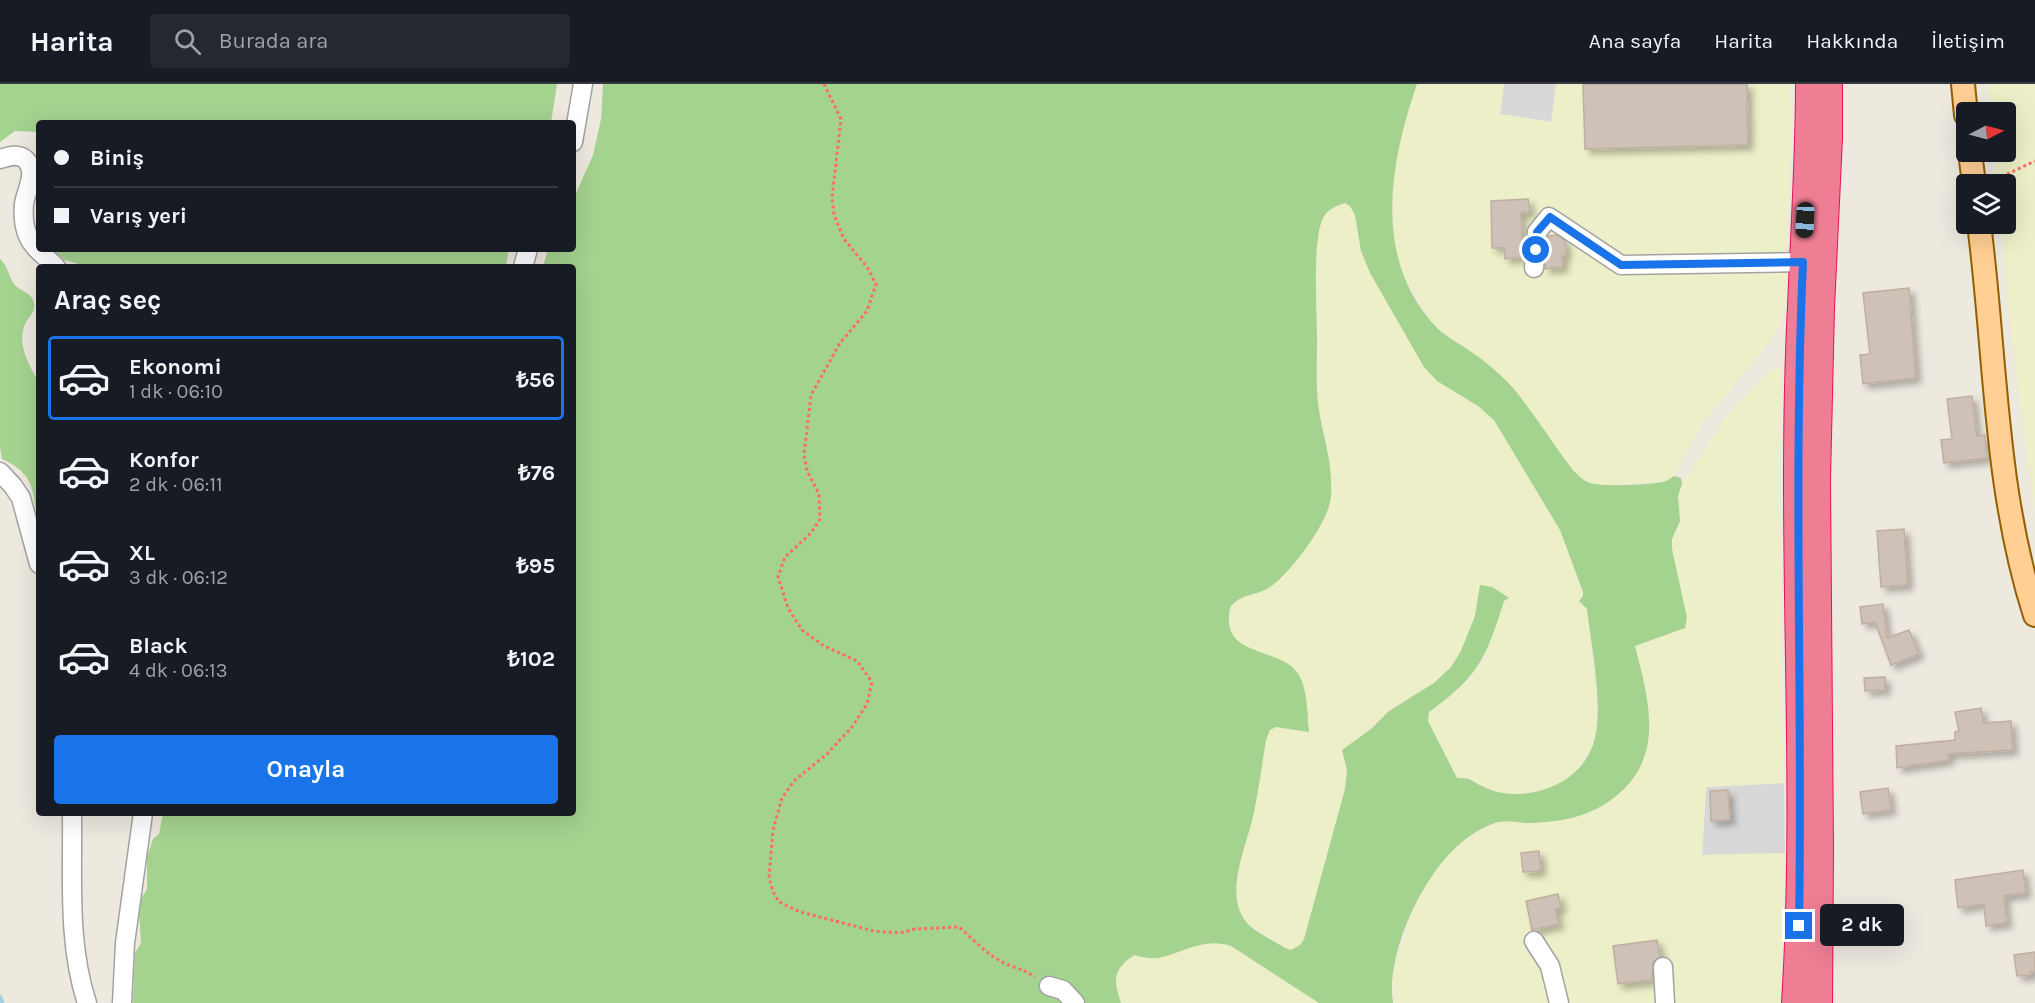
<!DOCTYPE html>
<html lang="tr">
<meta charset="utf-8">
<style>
body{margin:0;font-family:Karla,sans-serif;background:#242831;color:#f1f3f6;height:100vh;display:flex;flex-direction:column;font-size:22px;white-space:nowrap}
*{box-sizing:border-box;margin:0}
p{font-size:20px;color:#9ea1a6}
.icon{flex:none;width:33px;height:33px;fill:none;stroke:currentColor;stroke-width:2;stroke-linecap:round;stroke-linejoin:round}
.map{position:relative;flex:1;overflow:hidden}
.panel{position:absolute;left:36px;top:180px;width:540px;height:552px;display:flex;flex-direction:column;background:#171b24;border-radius:6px;box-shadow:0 6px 24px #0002}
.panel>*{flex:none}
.hud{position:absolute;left:36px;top:36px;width:540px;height:132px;border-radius:6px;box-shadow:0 6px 24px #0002;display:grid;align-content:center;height:132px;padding:0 18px;background:#171b24}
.needle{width:39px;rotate:84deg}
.controls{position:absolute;left:1956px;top:18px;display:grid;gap:12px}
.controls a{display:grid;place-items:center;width:60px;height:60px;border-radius:6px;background:#171b24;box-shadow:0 6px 24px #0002;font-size:30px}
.end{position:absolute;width:27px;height:27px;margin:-14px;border:8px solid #1a73e8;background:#fff;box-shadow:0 0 0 3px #fff}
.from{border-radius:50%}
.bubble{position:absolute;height:42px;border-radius:6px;background:#171b24;box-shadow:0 6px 24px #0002;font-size:20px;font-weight:700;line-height:42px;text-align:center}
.car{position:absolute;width:18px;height:36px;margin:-18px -9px;border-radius:8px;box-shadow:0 0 4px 2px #0007;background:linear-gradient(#222 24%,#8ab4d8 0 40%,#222 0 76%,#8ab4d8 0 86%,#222 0)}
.hud b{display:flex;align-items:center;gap:21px;height:57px;font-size:22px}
.hud b+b{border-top:2px solid #363941}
.hud i{width:15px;height:15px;background:#f1f3f6}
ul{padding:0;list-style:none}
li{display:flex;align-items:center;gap:18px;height:84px;margin:0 12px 9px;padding:0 6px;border:3px solid transparent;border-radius:6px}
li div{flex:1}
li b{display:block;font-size:22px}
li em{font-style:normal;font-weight:700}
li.on{border-color:#1a73e8}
li>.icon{width:54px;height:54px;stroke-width:1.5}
h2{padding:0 18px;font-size:27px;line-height:72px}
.action{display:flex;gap:12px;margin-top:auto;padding:12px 18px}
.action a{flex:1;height:69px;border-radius:6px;background:#1a73e8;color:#fff;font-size:24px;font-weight:700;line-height:69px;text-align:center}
header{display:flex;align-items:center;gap:36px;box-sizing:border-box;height:84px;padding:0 30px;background:#171b24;border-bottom:2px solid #363941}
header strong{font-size:28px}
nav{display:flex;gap:33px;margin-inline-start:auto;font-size:21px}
.search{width:420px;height:54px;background:#242831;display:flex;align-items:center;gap:15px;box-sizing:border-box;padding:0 21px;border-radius:6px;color:#9ea1a6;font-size:22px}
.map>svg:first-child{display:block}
</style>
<header>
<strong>Harita</strong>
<div class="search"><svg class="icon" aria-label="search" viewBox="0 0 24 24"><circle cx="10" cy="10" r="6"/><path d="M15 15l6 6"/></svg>Burada ara</div>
<nav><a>Ana sayfa</a><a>Harita</a><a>Hakkında</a><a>İletişim</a></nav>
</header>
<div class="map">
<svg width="2035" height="919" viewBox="0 0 2035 919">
<defs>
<filter id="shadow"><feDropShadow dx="5" dy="5" stdDeviation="3" flood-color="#0004"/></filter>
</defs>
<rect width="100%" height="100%" fill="#eee9df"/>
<g fill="#d9d8d8">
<path d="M1504,0H1556L1552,38L1500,30Z"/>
<path d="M1784,699L1785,769L1702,772L1706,703Z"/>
</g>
<g fill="#edefc8">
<path d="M1417,0H1504L1500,30L1551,38L1556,0H1790L1791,54L1785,226L1779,242L1767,261L1702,340L1678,385L1674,392L1668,397L1606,402L1591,400L1580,393L1572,385L1512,304L1481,276L1438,245L1425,228L1401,187L1396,168L1393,143L1392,113L1396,73L1403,40Z"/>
<path d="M1988,0H2035V429L2011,250L2001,140H2006V100H1997L1994,68H2006V28H1991Z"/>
<path d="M1345,119L1350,122L1355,131L1361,167L1424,283L1437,297L1478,322L1494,336L1560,446L1583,508L1582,518L1587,525L1596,605V644L1593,661L1577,686L1557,702L1544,706L1516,710L1501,709L1480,702L1470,694H1457L1428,637V633L1429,628L1459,605L1472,592L1483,577L1504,517L1509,513L1492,503L1480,501L1475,532L1461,567L1451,583L1434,599L1389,627L1361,653L1345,672L1347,686L1345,705L1304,855L1300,861L1291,866L1285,864L1248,840L1239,824L1237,812L1236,803L1245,760L1254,730L1266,656L1270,646L1276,643L1241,560L1234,554L1230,546V526L1232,520L1238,516L1279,496L1301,472L1327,428L1330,418L1331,395L1329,373L1318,316L1317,161L1322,135L1329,126Z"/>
<path d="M1781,283L1779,396L1784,699L1706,703L1702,771L1785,769L1781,919H1394L1392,892L1412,828L1426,801L1444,775L1466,756L1482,745L1499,738L1511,737L1527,739L1574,734L1598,725L1646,605L1635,562L1685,544L1687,534L1672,465V455L1679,443L1680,430L1678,411L1682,400L1725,334L1766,290Z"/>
<path d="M1208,858H1219L1231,862L1319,919H1121L1115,902L1116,894L1122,880L1134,871L1147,874H1157Z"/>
</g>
<g fill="#a4d28f" fill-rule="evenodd">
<path d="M0,0H557L551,39H39V48L15,47L0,58Z"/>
<path d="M603,0H1417C1389,81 1372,177 1438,245C1446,252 1455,257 1464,263C1481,274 1499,288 1513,304C1534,329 1552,359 1572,385C1577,390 1583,397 1590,399C1601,403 1655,401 1666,397C1669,396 1671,394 1674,392L1681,394L1682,400L1678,412L1680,437L1672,455V465L1687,534L1685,544L1635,562C1647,610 1664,664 1625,704C1611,718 1594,728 1575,733C1561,737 1540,739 1525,739C1516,738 1508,736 1498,738C1459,750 1434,785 1416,819C1402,846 1388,888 1393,919H1319L1231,862C1203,853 1184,869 1158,874C1150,875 1142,873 1134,871C1113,886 1113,895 1121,919H133L135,869L141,859L139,830L142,813L147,805V773L153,755L159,750L163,729H573V183H543L548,165H573V116L593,71L601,35ZM1345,119L1350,122L1355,131L1361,167L1370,189L1424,283L1437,297L1478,322L1494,336L1560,446L1583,508V512L1579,517L1587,525C1591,560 1605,628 1593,661C1581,693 1550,709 1517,710C1505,710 1493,708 1482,702C1469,696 1473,694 1457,694L1428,637L1429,628C1479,592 1486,574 1504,517L1509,514L1492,503L1480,501L1475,532L1461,567L1451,583L1434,599L1389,627L1371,645L1342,666L1347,686L1345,705L1304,855L1300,861L1291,866L1285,864C1273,856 1256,849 1247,839C1222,810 1248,760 1254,728C1259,704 1262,680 1266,656L1270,646L1276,643L1309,648C1307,630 1308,607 1299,591C1283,564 1228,573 1229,535C1229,529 1229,523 1234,519C1242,511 1258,510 1267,505C1288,493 1326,441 1330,418C1332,411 1331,402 1331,395C1330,369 1321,345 1318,319C1316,299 1317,277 1317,256C1317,228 1312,156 1323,134C1328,125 1336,122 1345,119Z"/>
<path d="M52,165H509L506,183H83L82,181L65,176Z"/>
<path d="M0,175C8,182 8,191 14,200C20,208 36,209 34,223C34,229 28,234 25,240C17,259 28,281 39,298V443C31,410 39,392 2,375L0,363Z"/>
</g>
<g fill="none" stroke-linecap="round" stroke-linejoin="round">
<path stroke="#9ad2e1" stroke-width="4.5" d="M0,913L2,919"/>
</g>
<g fill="#cec1b8" stroke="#c1aea0" stroke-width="1.5" filter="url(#shadow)">
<path d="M1583,0H1747L1748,61L1585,65Z"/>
<path d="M1528,115L1530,128L1521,129L1522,154H1525L1524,173L1505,175L1504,164H1492L1491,117Z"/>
<path d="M1556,151L1565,157L1566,172H1562L1563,183L1545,185L1548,152Z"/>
<path d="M1909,204L1916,294L1863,300L1860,271L1870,270L1863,209Z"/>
<path d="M1972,312L1977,352L1985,351L1987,374L1944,379L1941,356L1952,355L1947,315Z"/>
<path d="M1904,445L1908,501L1881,503L1877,447Z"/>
<path d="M1883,520L1887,554L1909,546L1919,570L1891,581L1875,538L1862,540L1860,523Z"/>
<path d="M1885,593V606L1865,607L1864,594Z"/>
<path d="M1981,624L1984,639L2011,637L2013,666L1948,670L1949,676L1897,684L1896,662L1955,656V648L1959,647L1955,628Z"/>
<path d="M1888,704L1891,726L1863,730L1860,708Z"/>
<path d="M1728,706L1730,736L1711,737L1710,707Z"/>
<path d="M1539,767L1541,787L1523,788L1521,769Z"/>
<path d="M2023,786L2026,809L2004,812L2007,839L1986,842L1984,820L1958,824L1955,796Z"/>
<path d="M1558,810L1561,824L1555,825L1559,840L1532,846L1526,817Z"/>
<path d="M1657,856L1660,873L1653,878L1652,896L1618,900L1613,862Z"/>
<path d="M2035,868V888H2030L2031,891L2017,892L2014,871Z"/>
</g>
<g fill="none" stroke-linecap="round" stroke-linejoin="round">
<defs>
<g id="minor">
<path d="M573,58L583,0"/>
<path d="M0,75C9,72 19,69 26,76C38,88 26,106 24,120C23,131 24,143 28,152C34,166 47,173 56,183"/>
<path d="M523,183L528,165"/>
<path d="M1534,184L1537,148L1549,133L1621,181L1803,178"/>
<path d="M0,388L13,402L21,414L39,480"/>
<path d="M72,729C73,791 67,859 87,919"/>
<path d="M1534,857L1550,882L1559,919"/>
<path d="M1663,883L1665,919"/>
<path d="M1049,902L1063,906L1075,919"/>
<path d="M122,919L125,859L143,729"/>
</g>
<g id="major">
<path d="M1963,0L1966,31"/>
<path d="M1970,68L1974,100"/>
<path d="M1979,140C1996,270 1994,404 2035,531"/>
</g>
<g id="highway">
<path d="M1795,919C1806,745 1797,571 1797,397C1797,339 1798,280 1801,222C1804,148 1809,74 1809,0"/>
<path d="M1819,919L1820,765L1817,396L1821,224L1829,54V0"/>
</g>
</defs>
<use href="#minor" stroke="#a2a2a2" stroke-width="21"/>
<use href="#major" stroke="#926000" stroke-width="26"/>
<use href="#highway" stroke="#e6125d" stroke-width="28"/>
<g stroke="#ff6e5f" stroke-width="3" stroke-dasharray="3 3" stroke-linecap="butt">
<path d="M824,0L841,35L832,113L834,131L844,155L867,183L876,200L867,227L840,259L811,311L804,371L807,387L819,410L820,435L811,449L785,473L778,493L788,524L802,546L824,562L857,577L872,598L867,620L852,643L827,670L794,697L782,714L773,746L769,794L773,808L779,818L800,828L874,847L900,849L915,845L959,843C974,856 990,874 1009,881C1021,886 1023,885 1035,893"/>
<path d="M1992,100L2003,92L2035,77"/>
</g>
<use href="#minor" stroke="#fff" stroke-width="18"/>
<use href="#major" stroke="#ffcf93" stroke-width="22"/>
<use href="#highway" stroke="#ef7d94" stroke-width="26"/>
</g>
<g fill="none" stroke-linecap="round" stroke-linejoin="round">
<path stroke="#1a73e8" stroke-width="8" d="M1536,166L1537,148L1550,133L1621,181L1803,178C1793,399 1803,621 1799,842"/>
</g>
</svg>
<div class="controls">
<a><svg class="needle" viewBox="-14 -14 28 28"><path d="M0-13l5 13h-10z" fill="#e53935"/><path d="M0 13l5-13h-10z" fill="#9ea1a6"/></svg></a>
<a><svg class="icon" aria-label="layers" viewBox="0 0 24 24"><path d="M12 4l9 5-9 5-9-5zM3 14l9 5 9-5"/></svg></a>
</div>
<i class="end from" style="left:1536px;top:166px"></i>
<i class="end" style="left:1799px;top:842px"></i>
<div class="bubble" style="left:1820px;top:820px;width:84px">2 dk</div>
<i class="car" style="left:1805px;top:136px;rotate:183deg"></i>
<div class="hud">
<b><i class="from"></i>Biniş</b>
<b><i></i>Varış yeri</b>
</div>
<section class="panel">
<h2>Araç seç</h2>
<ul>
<li class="on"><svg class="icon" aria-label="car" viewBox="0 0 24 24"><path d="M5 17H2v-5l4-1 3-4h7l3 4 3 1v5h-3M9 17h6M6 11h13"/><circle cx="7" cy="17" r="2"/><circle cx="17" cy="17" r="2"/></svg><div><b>Ekonomi</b><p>1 dk · 06:10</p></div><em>₺56</em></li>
<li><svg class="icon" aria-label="car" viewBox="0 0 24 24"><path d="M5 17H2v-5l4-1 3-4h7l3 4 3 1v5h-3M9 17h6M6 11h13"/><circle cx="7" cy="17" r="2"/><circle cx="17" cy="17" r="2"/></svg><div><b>Konfor</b><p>2 dk · 06:11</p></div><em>₺76</em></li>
<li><svg class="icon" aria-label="car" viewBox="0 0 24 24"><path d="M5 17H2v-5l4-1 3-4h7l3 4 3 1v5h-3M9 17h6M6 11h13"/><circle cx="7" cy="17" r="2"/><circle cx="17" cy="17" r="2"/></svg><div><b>XL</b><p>3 dk · 06:12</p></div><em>₺95</em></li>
<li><svg class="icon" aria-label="car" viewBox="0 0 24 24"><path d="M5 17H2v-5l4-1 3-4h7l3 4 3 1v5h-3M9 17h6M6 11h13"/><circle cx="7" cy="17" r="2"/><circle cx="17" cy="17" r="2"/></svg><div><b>Black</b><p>4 dk · 06:13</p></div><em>₺102</em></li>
</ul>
<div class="action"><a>Onayla</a></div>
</section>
</div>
